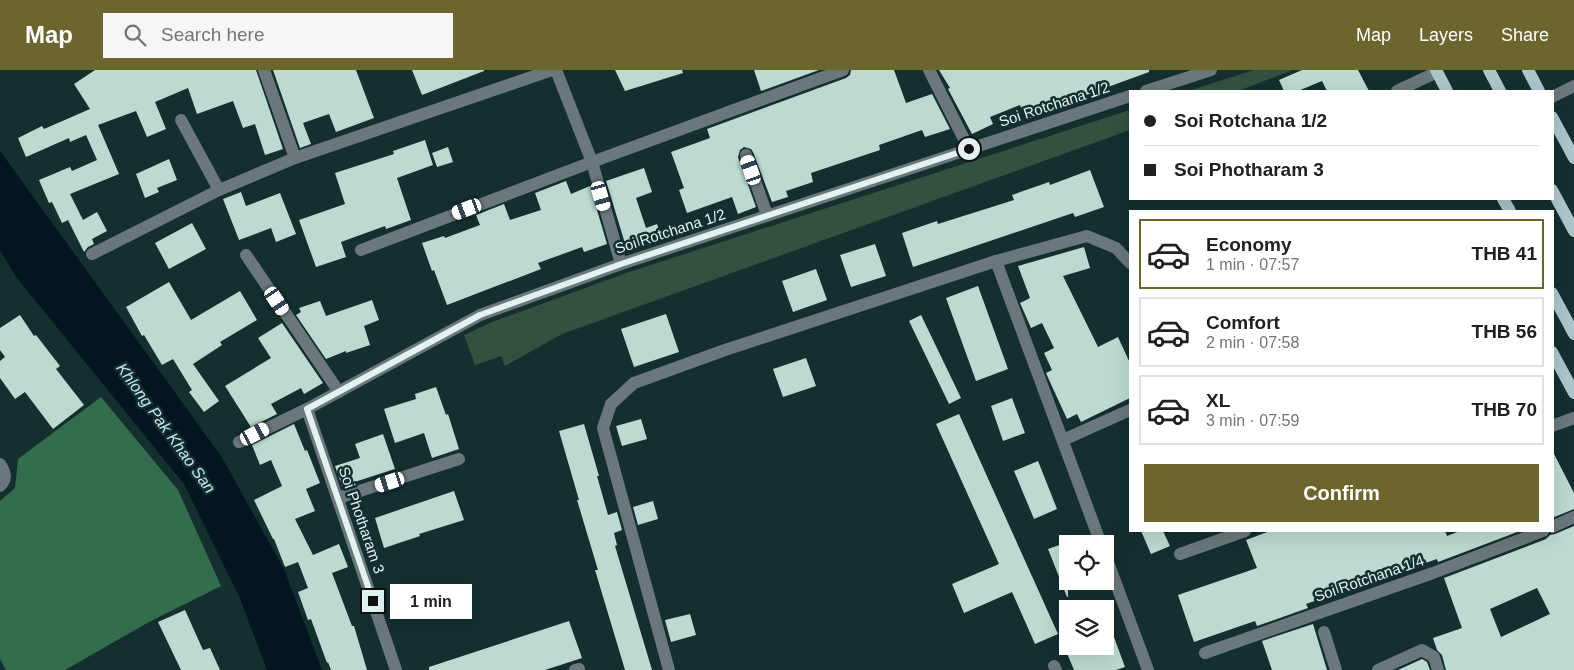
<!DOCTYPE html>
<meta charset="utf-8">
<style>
body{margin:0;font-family:Arial,sans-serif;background:#f6f6f6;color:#202124;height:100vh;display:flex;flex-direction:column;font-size:19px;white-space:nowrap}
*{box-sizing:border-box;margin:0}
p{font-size:16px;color:#757577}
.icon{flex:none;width:28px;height:28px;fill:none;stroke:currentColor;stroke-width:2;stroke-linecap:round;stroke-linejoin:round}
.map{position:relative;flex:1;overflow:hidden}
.drawer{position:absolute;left:1129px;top:140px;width:425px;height:322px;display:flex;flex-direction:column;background:#fff;border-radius:0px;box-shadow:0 5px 20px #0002}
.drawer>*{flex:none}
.top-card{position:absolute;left:1129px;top:20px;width:425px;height:110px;border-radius:0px;box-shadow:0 5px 20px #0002;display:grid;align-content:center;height:110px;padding:0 15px;background:#fff}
.buttons{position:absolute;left:1059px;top:465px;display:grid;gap:10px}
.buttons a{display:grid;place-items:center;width:55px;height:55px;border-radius:0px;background:#fff;box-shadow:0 5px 20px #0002;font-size:25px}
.end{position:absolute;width:22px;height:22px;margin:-11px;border:6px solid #e2f2f1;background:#111;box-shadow:0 0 0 2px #111}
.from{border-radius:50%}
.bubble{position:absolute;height:35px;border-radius:0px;background:#fff;box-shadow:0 5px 20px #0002;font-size:16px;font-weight:600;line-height:35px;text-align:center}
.car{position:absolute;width:15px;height:30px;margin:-15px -8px;border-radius:6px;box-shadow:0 0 4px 1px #0007;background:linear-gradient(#fff 24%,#345 0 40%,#fff 0 76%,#345 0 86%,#fff 0)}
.top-card b{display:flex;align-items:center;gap:18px;height:48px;font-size:19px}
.top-card b+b{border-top:1px solid #e0e0e0}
.top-card i{width:12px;height:12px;background:#202124}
ul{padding:9px 0 0;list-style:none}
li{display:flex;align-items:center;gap:15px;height:70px;margin:0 10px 8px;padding:0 5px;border:2px solid #e0e0e0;border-radius:0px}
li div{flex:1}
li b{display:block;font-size:19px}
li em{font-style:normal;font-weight:600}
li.selected{border-color:#6c662e}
li>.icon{width:45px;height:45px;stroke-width:1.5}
.button{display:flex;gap:10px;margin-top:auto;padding:10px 15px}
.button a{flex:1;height:58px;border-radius:0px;background:#6c662e;color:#fff;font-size:20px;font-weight:600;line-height:58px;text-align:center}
header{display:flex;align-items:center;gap:30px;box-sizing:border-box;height:70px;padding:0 25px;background:#6c662e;color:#fff}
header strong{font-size:24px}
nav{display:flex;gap:28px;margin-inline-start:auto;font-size:18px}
.search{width:350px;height:45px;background:#f6f6f6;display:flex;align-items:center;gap:12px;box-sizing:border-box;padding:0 18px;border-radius:0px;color:#757577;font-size:19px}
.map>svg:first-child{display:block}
</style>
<header>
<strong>Map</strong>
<div class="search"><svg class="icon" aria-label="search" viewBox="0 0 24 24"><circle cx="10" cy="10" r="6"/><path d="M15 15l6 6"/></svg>Search here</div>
<nav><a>Map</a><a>Layers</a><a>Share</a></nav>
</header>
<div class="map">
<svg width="1574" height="600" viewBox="0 0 1574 600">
<rect width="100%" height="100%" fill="#132f2e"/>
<g fill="#32523f">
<path d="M1254,0H1293L1238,21H1188Z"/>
<path d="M1130,40V60L562,264L505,296L501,286L475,295L464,265L492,252L629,202Z"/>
</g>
<path fill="#346d4e" d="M101,327L178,420L221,516L149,552L65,600H6L0,589V431L15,418L18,389Z"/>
<path fill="#03151e" d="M0,81L221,386L284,499L322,600H267L239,526L184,414L17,208L0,180Z"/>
<g fill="#bcdad1" fill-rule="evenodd">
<path d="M95,0H256L283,79L265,85L255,54L243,58L233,31L197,44L188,18L155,32L166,59L147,67L136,41L98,55L119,104L70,124L83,150L97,142L107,161L92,169L94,174L88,177L84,182L68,150L62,153L52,132L49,133L39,110L70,97L72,101L97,90L86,65L70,72L69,68L26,87L18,68L42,56L44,59L90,39L74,14Z"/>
<path d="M273,0H356L374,48L336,62L329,44L303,53L311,74L300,78Z"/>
<path d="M412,0H484V1L422,25Z"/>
<path d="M615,0H682L683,3L625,21Z"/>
<path d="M754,0H819L761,21Z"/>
<path d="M851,0H894L906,33L932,24L950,59L925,67L922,60L879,75L880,80L811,103L813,112L786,121L788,127L772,132L753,82L751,79L744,77L740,80L738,87L756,137L738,144L732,127L687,143L679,120L684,118L671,82L710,68L707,59L846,8L850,5Z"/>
<path d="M939,0H1149V2L1067,32L1026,50L1020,35L990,47L993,54L972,64L948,19L950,18Z"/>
<path d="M1302,0H1358L1369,21H1327L1322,11L1298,21H1284L1279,10Z"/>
<path d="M425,70L433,95L397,108L411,150L386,159L385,156L341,172L346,187L316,197L299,150L345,134L335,103L394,84L393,81Z"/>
<path d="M448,77L453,92L437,97L432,83Z"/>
<path d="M169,89L177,110L157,118L159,122L145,128L136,104Z"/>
<path d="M644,98L652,122L636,128L646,158L657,154L662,168L627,180L606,111Z"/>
<path d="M1090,100L1104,137L1075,147L1073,143L913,197L902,163L937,151L938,154L1014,130L1012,125L1049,112L1050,115Z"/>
<path d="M566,111L571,124L590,116L607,174L584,182L582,177L538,193L541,199L447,235L434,200L432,201L422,173L444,166L445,168L480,155L476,145L504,134L510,150L541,140L535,123Z"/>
<path d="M241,122L246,136L280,123L296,164L276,172L271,158L239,170L223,129Z"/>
<path d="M192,153L206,179L169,199L155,173Z"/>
<path d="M875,174L886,206L851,217L840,185Z"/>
<path d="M1084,177L1090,198L1063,206L1098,277L1118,267L1130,293V328L1081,352L1077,344L1067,349L1050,312L1046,303L1052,300L1044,283L1054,278L1042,253L1031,258L1024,242L1020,233L1030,228L1018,196Z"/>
<path d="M816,199L827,230L793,242L782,211Z"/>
<path d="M169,212L191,250L240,221L257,250L220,272L222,275L193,294L219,331L204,342L189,322L192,320L173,289L162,295L144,265L142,266L126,237Z"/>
<path d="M978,216L1008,299L976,311L946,228Z"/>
<path d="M372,230L379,250L364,256L370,275L346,283V281L326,289L296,245L301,242L299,238L320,231L326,246Z"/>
<path d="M666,244L679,282L634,297L621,259Z"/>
<path d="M20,245L34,266L36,265L60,296L56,299L84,335L53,359L25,322L15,329L0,308V291L5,287L0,280V258Z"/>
<path d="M921,245L961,328L949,334L909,251Z"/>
<path d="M282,253L323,313L304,324L301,318L271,334L277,344L251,357L225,316L271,288L258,268Z"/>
<path d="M806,288L816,316L783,327L773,299Z"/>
<path d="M436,317L446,345L448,344L459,379L432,388L424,363L395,373L384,339L416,329L415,324Z"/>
<path d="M1012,328L1025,363L1003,371L991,336Z"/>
<path d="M959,344L1058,564L1035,574L1012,522L964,543L952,514L999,494L936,354Z"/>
<path d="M641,349L647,369L622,376L616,356Z"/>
<path d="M294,354L305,381L307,380L320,413L306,419L315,441L295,449L313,485L339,474L348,497L332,503L352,556H354L367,600H331L328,592L327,593L311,549L308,550L298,522L308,518L298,492L285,497L274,469H273L254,430L282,416L271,390L260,395L252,375Z"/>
<path d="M584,354L599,406H597L608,445L617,442L622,460L614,463L617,475L615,476L652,600H625L595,500H598L577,430H579L559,361Z"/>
<path d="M383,364L395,399L342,416L335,396L360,388L355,374Z"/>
<path d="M1552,380L1574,423V439L1552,448Z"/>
<path d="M1038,391L1057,439L1034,449L1014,401Z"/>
<path d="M454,421L464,450L419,464L420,466L384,478L375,448Z"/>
<path d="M653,431L658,449L638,455L633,437Z"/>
<path d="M1574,456V600H1446L1442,585L1437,580L1433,568L1462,558L1444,508L1546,469L1550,465L1555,464ZM1537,518L1550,544L1501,567L1490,539Z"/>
<path d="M1141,461H1163L1170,476L1151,484Z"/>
<path d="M1270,461H1445L1447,466L1460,461H1520L1438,492L1437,489L1306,534L1308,538L1257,556L1255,551L1194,572L1178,525L1257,498L1246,470Z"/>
<path d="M1068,472V527H1067L1048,479Z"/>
<path d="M185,540L203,580L210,578L220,600H181L158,552Z"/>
<path d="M690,544L696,565L671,572L665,550Z"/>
<path d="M1107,548L1125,597L1116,600H1074L1064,576H1105V549Z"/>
<path d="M569,551L582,588L545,600H429V597Z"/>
<path d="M1313,554L1327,600H1272L1262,571Z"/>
<path d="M1422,589L1427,592L1430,600H1398Z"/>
</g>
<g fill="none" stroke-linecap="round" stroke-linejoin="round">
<g stroke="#6b777a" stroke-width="12">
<path d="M264,0L295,88"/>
<path d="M556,0L592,92L621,194"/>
<path d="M929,0L969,79"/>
<path d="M1146,21L1211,0"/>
<path d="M1397,21L1437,2"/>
<path d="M1552,27L1574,16"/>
<path d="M181,50L219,120"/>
<path d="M746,85L767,145"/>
<path d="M361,180L592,92L843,0"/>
<path d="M92,184L219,120L295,88L552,0"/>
<path d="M246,185L339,322"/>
<path d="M996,191L1101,474"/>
<path d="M307,339L396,600"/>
<path d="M1552,356L1574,348"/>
<path d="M1063,370L1130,340"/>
<path d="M239,372L307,339L480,245L621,194L1130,26"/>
<path d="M0,394C5,402 8,408 0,416"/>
<path d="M338,428L459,389"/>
<path d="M1552,457L1574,447"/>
<path d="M1105,484L1148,600"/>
<path d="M1180,484L1245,461"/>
<path d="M1324,562L1336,600"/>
<path d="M1205,583L1433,503L1543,461"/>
<path d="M1054,596L1056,600"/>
<path d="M575,600L579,599"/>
<path d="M669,600L603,358L611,334L634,313L725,280L996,191L1087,166L1116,178L1130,193"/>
<path d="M1378,600L1422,580L1434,587L1438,600"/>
</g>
<g stroke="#acc6cb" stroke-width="12">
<path d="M1436,0L1447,21"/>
<path d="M1489,0L1500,21"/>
<path d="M1528,0L1539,21"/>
<path d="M1552,47L1574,88"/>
<path d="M1552,120L1574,161"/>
<path d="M1503,129L1510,141"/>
<path d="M1552,223L1574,264"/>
<path d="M1552,282L1574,323"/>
</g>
</g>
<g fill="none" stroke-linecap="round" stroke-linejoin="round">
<path stroke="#e2f2f1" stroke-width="6" d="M373,531L307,339L480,245L621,194L969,79"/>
</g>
<g text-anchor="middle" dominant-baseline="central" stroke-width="5" stroke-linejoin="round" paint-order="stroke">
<g font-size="15" fill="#e2f2f1" stroke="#132f2e">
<text transform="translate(1054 34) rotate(-18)">Soi Rotchana 1/2</text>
<text transform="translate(670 161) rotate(-18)">Soi Rotchana 1/2</text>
<text transform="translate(362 450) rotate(71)">Soi Photharam 3</text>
<text transform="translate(1369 508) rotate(-19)">Soi Rotchana 1/4</text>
</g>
<g font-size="16" font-style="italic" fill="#c3e5f7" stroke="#132f2e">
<text transform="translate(166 358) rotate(54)">Khlong Pak Khao San</text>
</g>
</g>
</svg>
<div class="buttons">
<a><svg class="icon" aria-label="locate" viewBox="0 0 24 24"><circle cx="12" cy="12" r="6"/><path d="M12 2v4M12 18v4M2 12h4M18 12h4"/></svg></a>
<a><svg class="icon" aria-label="layers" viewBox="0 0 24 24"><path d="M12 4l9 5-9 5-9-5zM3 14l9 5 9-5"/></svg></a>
</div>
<i class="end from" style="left:969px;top:79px"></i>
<i class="end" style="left:373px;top:531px"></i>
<div class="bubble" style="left:390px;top:514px;width:82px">1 min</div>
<i class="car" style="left:751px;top:100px;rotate:341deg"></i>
<i class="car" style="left:601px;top:126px;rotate:164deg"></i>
<i class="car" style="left:467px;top:139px;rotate:249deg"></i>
<i class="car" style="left:277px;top:231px;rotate:146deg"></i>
<i class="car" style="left:255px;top:364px;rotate:63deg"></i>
<i class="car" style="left:390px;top:412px;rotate:252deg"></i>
<div class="top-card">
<b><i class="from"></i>Soi Rotchana 1/2</b>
<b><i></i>Soi Photharam 3</b>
</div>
<section class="drawer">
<ul>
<li class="selected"><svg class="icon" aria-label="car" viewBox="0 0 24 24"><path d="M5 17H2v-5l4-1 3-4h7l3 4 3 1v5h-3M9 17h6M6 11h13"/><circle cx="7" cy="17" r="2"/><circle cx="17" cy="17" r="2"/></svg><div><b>Economy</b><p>1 min · 07:57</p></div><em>THB 41</em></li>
<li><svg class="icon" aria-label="car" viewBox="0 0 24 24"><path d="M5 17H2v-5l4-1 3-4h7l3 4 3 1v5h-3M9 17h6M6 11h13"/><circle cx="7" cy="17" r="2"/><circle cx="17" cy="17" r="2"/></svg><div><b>Comfort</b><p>2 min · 07:58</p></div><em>THB 56</em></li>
<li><svg class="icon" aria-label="car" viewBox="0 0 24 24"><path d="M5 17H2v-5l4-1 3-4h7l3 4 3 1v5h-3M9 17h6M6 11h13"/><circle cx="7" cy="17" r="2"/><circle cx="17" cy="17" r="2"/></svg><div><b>XL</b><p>3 min · 07:59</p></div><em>THB 70</em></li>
</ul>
<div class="button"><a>Confirm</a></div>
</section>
</div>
